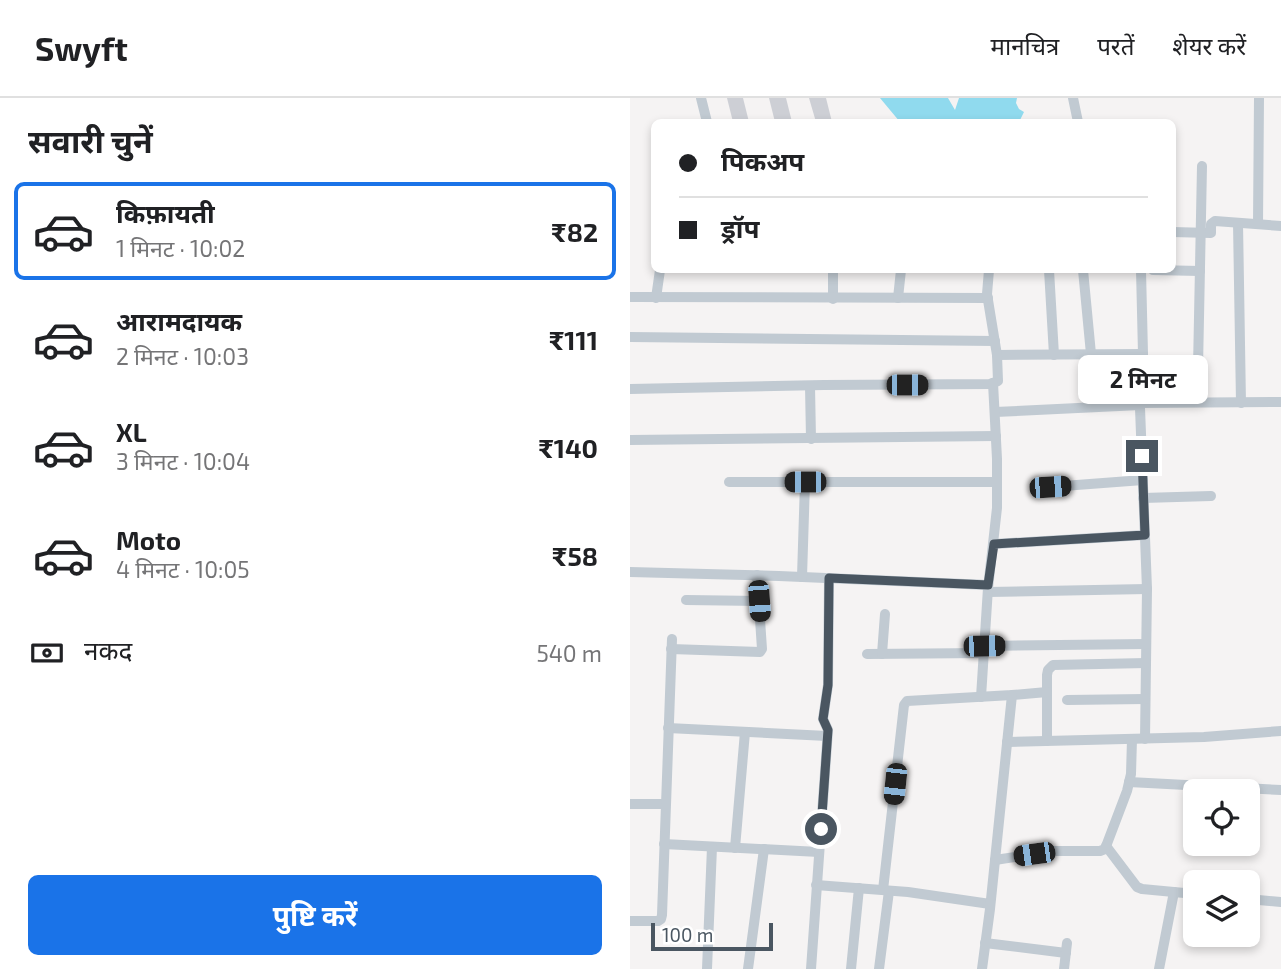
<!DOCTYPE html>
<html lang="hi">
<meta charset="utf-8">
<style>
body{margin:0;font-family:"Exo 2","Noto Sans Devanagari",sans-serif;background:#f2f2f2;color:#202124;height:100vh;display:flex;flex-direction:column;font-size:26px;white-space:nowrap}
*{box-sizing:border-box;margin:0}
p{font-size:23px;color:#757577}
.icon{flex:none;width:38px;height:38px;fill:none;stroke:currentColor;stroke-width:2;stroke-linecap:round;stroke-linejoin:round}
.map{position:relative;flex:1;overflow:hidden}
.panel{display:flex;flex-direction:column;background:#fff;width:630px}
.panel>*{flex:none}
.banner{position:absolute;left:21px;top:21px;width:525px;height:154px;border-radius:10px;box-shadow:0 4px 10px #0003;display:grid;align-content:center;height:154px;padding:0 28px;background:#fff}
.fabs{position:absolute;left:553px;top:681px;display:grid;gap:14px}
.fabs a{display:grid;place-items:center;width:77px;height:77px;border-radius:10px;background:#fff;box-shadow:0 4px 10px #0003;font-size:35px}
.scale{position:absolute;left:21px;bottom:18px;width:122px;box-sizing:border-box;padding-left:7px;border:4px solid #4a5661;border-top:0;font-size:19px;line-height:24px;white-space:nowrap;color:#4a5661;-webkit-text-stroke:5px #fff;paint-order:stroke}
.end{position:absolute;width:32px;height:32px;margin:-16px;border:9px solid #4a5661;background:#fff;box-shadow:0 0 0 4px #fff}
.from{border-radius:50%}
.bubble{position:absolute;height:49px;border-radius:10px;background:#fff;box-shadow:0 4px 10px #0003;font-size:23px;font-weight:700;line-height:49px;text-align:center}
.car{position:absolute;width:21px;height:42px;margin:-21px -10px;border-radius:9px;box-shadow:0 0 5px 2px #0007;background:linear-gradient(#222 24%,#8ab4d8 0 40%,#222 0 76%,#8ab4d8 0 86%,#222 0)}
.banner b{display:flex;align-items:center;gap:24px;height:66px;font-size:26px}
.banner b+b{border-top:2px solid #e0e0e0}
.banner i{width:18px;height:18px;background:#202124}
ul{padding:0;list-style:none}
li{display:flex;align-items:center;gap:21px;height:98px;margin:0 14px 10px;padding:0 14px;border:4px solid transparent;border-radius:10px}
li div{flex:1}
li b{display:block;font-size:26px}
li em{font-style:normal;font-weight:700}
li.active{border-color:#1a73e8}
li>.icon{width:63px;height:63px;stroke-width:1.5}
h2{padding:0 28px;font-size:32px;line-height:84px}
.pay{display:flex;align-items:center;gap:18px;height:77px;padding:0 28px;font-size:26px}
.pay p{margin-inline-start:auto}
.button{display:flex;gap:14px;margin-top:auto;padding:14px 28px}
.button a{flex:1;height:80px;border-radius:10px;background:#1a73e8;color:#fff;font-size:28px;font-weight:700;line-height:80px;text-align:center}
header{display:flex;align-items:center;gap:42px;box-sizing:border-box;height:98px;padding:0 35px;background:#fff;border-bottom:2px solid #e0e0e0}
header strong{font-size:33px}
nav{display:flex;gap:38px;margin-inline-start:auto;font-size:24px}
main{display:flex;flex:1;min-height:0}
.map>svg:first-child{display:block}
</style>
<header>
<strong>Swyft</strong>
<nav><a>मानचित्र</a><a>परतें</a><a>शेयर करें</a></nav>
</header>
<main>
<section class="panel">
<h2>सवारी चुनें</h2>
<ul>
<li class="active"><svg class="icon" aria-label="car" viewBox="0 0 24 24"><path d="M5 17H2v-5l4-1 3-4h7l3 4 3 1v5h-3M9 17h6M6 11h13"/><circle cx="7" cy="17" r="2"/><circle cx="17" cy="17" r="2"/></svg><div><b>किफ़ायती</b><p>1 मिनट · 10:02</p></div><em>₹82</em></li>
<li><svg class="icon" aria-label="car" viewBox="0 0 24 24"><path d="M5 17H2v-5l4-1 3-4h7l3 4 3 1v5h-3M9 17h6M6 11h13"/><circle cx="7" cy="17" r="2"/><circle cx="17" cy="17" r="2"/></svg><div><b>आरामदायक</b><p>2 मिनट · 10:03</p></div><em>₹111</em></li>
<li><svg class="icon" aria-label="car" viewBox="0 0 24 24"><path d="M5 17H2v-5l4-1 3-4h7l3 4 3 1v5h-3M9 17h6M6 11h13"/><circle cx="7" cy="17" r="2"/><circle cx="17" cy="17" r="2"/></svg><div><b>XL</b><p>3 मिनट · 10:04</p></div><em>₹140</em></li>
<li><svg class="icon" aria-label="car" viewBox="0 0 24 24"><path d="M5 17H2v-5l4-1 3-4h7l3 4 3 1v5h-3M9 17h6M6 11h13"/><circle cx="7" cy="17" r="2"/><circle cx="17" cy="17" r="2"/></svg><div><b>Moto</b><p>4 मिनट · 10:05</p></div><em>₹58</em></li>
</ul>
<div class="pay"><svg class="icon" aria-label="cash" viewBox="0 0 24 24"><path d="M3 7h18v10H3z"/><circle cx="12" cy="12" r="2"/></svg>नकद<p>540 m</p></div>
<div class="button"><a>पुष्टि करें</a></div>
</section>
<div class="map">
<svg width="651" height="871" viewBox="0 0 651 871">
<rect width="100%" height="100%" fill="#f5f3f3"/>
<path fill="#90daee" d="M250,0H318L325,12L329,0H387L386,5L389,11L394,14L389,24H270Z"/>
<g fill="#cdcfd5">
<path d="M97,0H113L119,24H103Z"/>
<path d="M139,0H156L162,24H145Z"/>
<path d="M179,0H196L202,24H186Z"/>
</g>
<g fill="none" stroke-linecap="round" stroke-linejoin="round">
<g stroke="#c1cad2" stroke-width="10">
<path d="M71,0L77,24"/>
<path d="M443,0L448,24"/>
<path d="M608,125L611,305"/>
<path d="M628,126L629,0"/>
<path d="M542,134L581,135V126L585,123L651,128"/>
<path d="M203,172V201"/>
<path d="M419,172L424,257"/>
<path d="M453,172L461,256"/>
<path d="M511,172L513,256L510,310L517,491L515,641"/>
<path d="M523,172L570,173"/>
<path d="M0,199L358,200"/>
<path d="M26,200L30,172"/>
<path d="M268,200L271,172"/>
<path d="M0,239L365,243"/>
<path d="M367,257L513,256"/>
<path d="M568,270L572,68"/>
<path d="M180,288L181,341"/>
<path d="M0,291L194,287L360,286L368,283L367,257L357,196L359,172"/>
<path d="M510,305L651,304"/>
<path d="M365,314L510,307"/>
<path d="M0,342L366,338"/>
<path d="M99,384H367"/>
<path d="M420,389L513,382"/>
<path d="M513,400L581,398"/>
<path d="M364,446L515,437"/>
<path d="M0,474L149,478L358,487"/>
<path d="M172,479L175,384"/>
<path d="M358,494L517,491"/>
<path d="M56,502L129,503"/>
<path d="M354,548L516,546"/>
<path d="M41,551L130,554L132,551L127,477"/>
<path d="M237,556L354,555"/>
<path d="M252,556L255,516"/>
<path d="M351,599L358,490L367,410V361L363,285"/>
<path d="M437,602L515,601"/>
<path d="M38,630L197,638"/>
<path d="M417,643V577L418,572L423,567L516,565"/>
<path d="M377,644L574,639L651,633"/>
<path d="M499,684L651,692"/>
<path d="M0,706H35"/>
<path d="M34,746L189,754"/>
<path d="M476,748L507,789L512,791L565,796"/>
<path d="M105,750L115,634"/>
<path d="M365,762L424,753H470L475,751L497,693L501,676L502,641"/>
<path d="M186,787L278,794L360,806"/>
<path d="M253,792L274,607L277,603L382,597L417,594"/>
<path d="M618,801L651,804"/>
<path d="M0,823H28L31,821L32,817L42,541"/>
<path d="M355,845L436,855"/>
<path d="M77,871L82,749"/>
<path d="M118,871L134,751"/>
<path d="M181,871L198,632L193,621L198,587L199,480"/>
<path d="M221,871L229,790"/>
<path d="M249,871L259,793"/>
<path d="M352,871L360,811L382,597"/>
<path d="M434,871L437,845"/>
<path d="M529,871L544,794"/>
</g>
</g>
<g fill="none" stroke-linecap="round" stroke-linejoin="round">
<path stroke="#4a5661" stroke-width="9" d="M191,731L198,632L193,621L198,587L199,480L358,487L364,446L515,437L512,358"/>
</g>
</svg>
<div class="fabs">
<a><svg class="icon" aria-label="locate" viewBox="0 0 24 24"><circle cx="12" cy="12" r="6"/><path d="M12 2v4M12 18v4M2 12h4M18 12h4"/></svg></a>
<a><svg class="icon" aria-label="layers" viewBox="0 0 24 24"><path d="M12 4l9 5-9 5-9-5zM3 14l9 5 9-5"/></svg></a>
</div>
<div class="scale">100 m</div>
<i class="end from" style="left:191px;top:731px"></i>
<i class="end" style="left:512px;top:358px"></i>
<div class="bubble" style="left:448px;top:257px;width:130px">2 मिनट</div>
<i class="car" style="left:277px;top:287px;rotate:90deg"></i>
<i class="car" style="left:175px;top:384px;rotate:270deg"></i>
<i class="car" style="left:420px;top:389px;rotate:86deg"></i>
<i class="car" style="left:129px;top:503px;rotate:176deg"></i>
<i class="car" style="left:354px;top:548px;rotate:89deg"></i>
<i class="car" style="left:265px;top:686px;rotate:186deg"></i>
<i class="car" style="left:404px;top:756px;rotate:262deg"></i>
<div class="banner">
<b><i class="from"></i>पिकअप</b>
<b><i></i>ड्रॉप</b>
</div>
</div>
</main>
